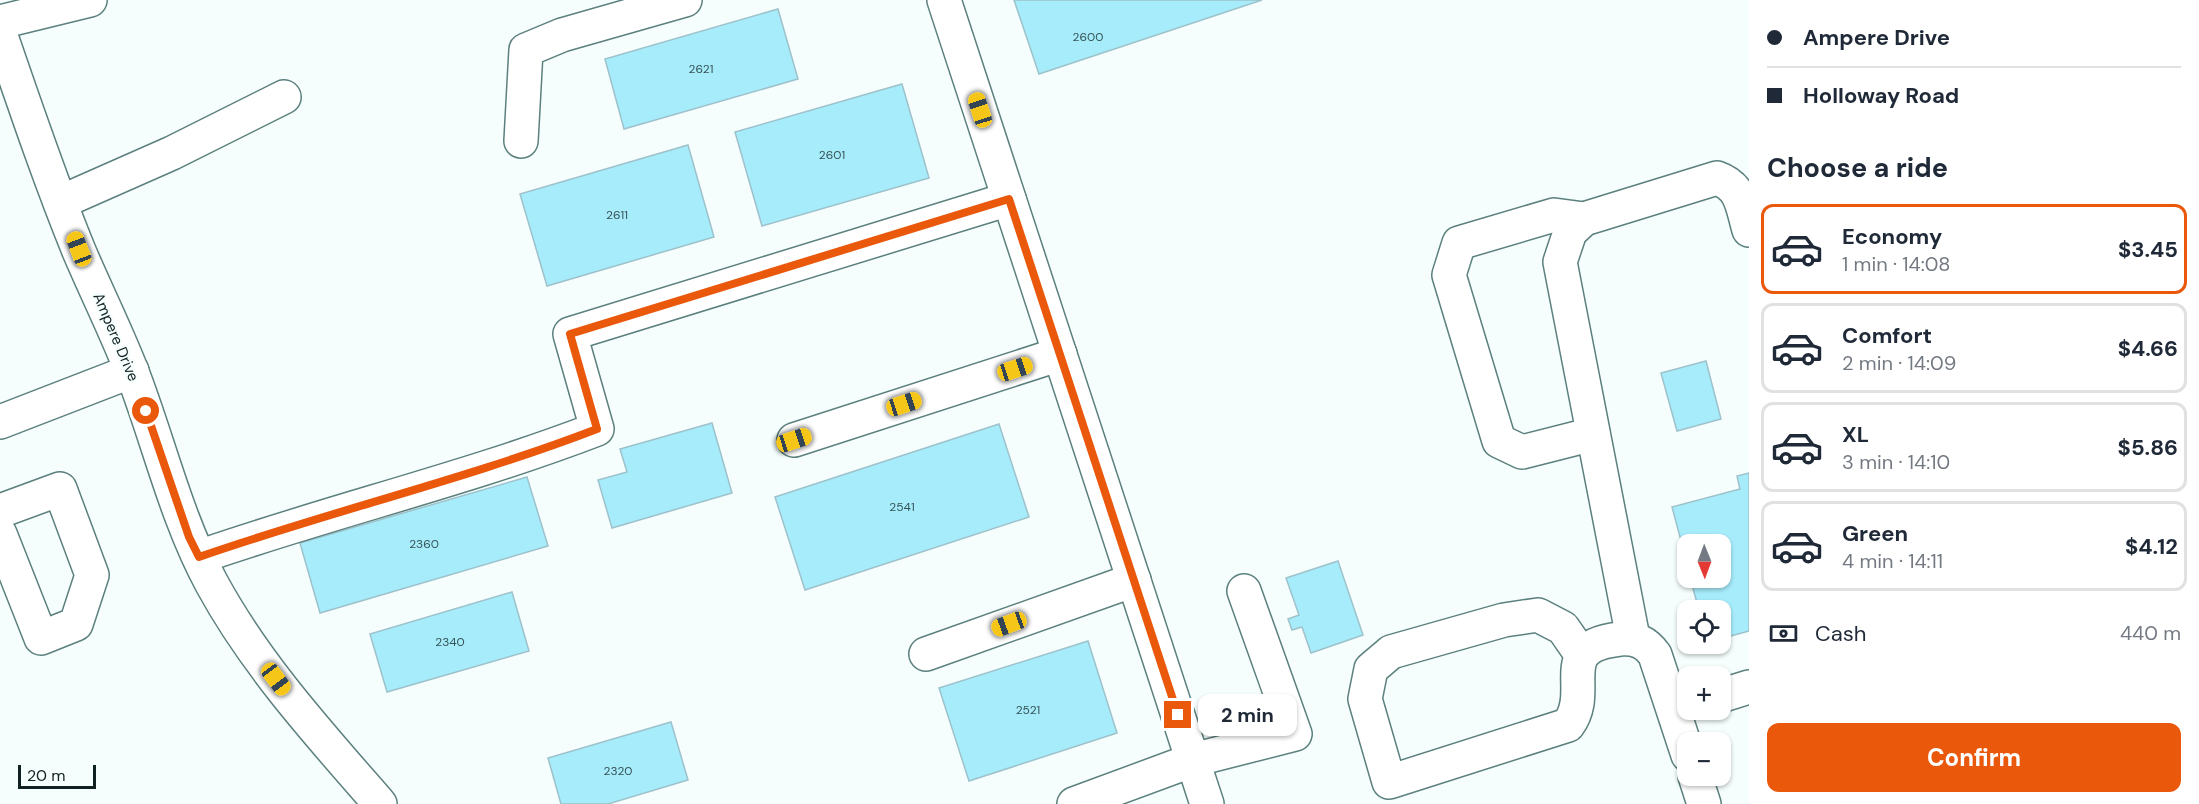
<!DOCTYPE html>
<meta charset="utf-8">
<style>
body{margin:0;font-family:"DM Sans",sans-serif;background:#f6f6f7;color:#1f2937;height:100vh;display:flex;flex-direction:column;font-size:22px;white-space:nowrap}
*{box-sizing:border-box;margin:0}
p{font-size:20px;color:#747a83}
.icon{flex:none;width:33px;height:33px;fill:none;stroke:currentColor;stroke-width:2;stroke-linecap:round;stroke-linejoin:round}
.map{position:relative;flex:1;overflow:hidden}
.details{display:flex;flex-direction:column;background:#fff;width:450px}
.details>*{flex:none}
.hud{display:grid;align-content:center;height:132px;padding:0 18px;background:#fff}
.needle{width:39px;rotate:179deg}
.controls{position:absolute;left:1677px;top:534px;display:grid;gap:12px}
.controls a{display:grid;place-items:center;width:54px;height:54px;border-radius:12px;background:#fff;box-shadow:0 2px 4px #0004;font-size:30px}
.scale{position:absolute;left:18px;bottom:15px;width:78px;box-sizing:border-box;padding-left:6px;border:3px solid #112020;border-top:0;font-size:16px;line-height:21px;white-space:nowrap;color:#112020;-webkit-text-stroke:4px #f5fdfd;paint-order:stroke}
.end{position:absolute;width:27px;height:27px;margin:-14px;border:8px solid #ea580c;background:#fff;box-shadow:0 0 0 3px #fff}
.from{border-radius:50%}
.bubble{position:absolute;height:42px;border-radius:12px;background:#fff;box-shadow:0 2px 4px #0004;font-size:20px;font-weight:700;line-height:42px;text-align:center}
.car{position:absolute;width:18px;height:36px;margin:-18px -9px;border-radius:8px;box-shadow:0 0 4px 2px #0007;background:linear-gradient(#f5c518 24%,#345 0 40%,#f5c518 0 76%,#345 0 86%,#f5c518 0)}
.hud b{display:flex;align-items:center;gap:21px;height:57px;font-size:22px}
.hud b+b{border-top:2px solid #e0e1e3}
.hud i{width:15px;height:15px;background:#1f2937}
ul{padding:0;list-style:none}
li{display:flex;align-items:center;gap:18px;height:90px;margin:0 12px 9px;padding:0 6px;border:3px solid #e0e1e3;border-radius:12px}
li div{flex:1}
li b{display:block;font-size:22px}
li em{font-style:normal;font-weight:700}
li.selected{border-color:#ea580c}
li>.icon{width:54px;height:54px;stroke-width:1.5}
h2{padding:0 18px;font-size:27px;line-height:72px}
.pay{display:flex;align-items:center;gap:15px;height:66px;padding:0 18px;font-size:22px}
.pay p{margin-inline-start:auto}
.button{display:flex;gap:12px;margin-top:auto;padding:12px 18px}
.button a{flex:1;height:69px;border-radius:12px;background:#ea580c;color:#fff;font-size:24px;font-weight:700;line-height:69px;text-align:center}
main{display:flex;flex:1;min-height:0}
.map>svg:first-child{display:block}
</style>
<main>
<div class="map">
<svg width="1749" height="804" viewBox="0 0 1749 804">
<rect width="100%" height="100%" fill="#f5fdfd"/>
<g fill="#a7ecfb" stroke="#9dc2cb" stroke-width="1.5">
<path d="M1014,0H1262L1039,74Z"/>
<path d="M778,9L798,79L624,129L605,59Z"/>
<path d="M902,84L929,178L762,226L735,132Z"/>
<path d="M688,145L714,237L547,286L520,194Z"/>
<path d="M1706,361L1721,419L1677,431L1661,373Z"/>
<path d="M712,423L732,493L612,528L598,480L627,472L620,449Z"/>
<path d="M999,424L1029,517L805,590L775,497Z"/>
<path d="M1749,473V631L1720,639V610H1699L1690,578H1720V544H1688V567L1672,507L1740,489L1737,476Z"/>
<path d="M527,477L548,546L320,613L300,543Z"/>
<path d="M1338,561L1363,635L1311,653L1302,627L1292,630L1288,619L1299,615L1286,578Z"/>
<path d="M512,592L529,651L387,692L370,634Z"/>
<path d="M1088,641L1117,733L969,781L939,688Z"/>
<path d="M671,722L688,780L608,804H561L548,758Z"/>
</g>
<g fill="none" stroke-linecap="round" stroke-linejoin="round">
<defs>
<g id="minor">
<path d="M944,0L1207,804"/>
<path d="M0,22L90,0"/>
<path d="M0,33C25,106 50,180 79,251C96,291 116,331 132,372C159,442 176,518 212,584C256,665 320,735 380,804"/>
<path d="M521,141L526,50L562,35L685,0"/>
<path d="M61,202L172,153L284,97"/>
<path d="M1584,219L1554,215L1459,243L1449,275L1499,441L1522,452L1593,434"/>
<path d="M0,422L132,371"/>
<path d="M794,440L1060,354"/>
<path d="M0,511L60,489L92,575L76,624L41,638L0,534"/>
<path d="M199,557C331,511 467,479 597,429L570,334L1009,199"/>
<path d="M1633,638L1560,262L1570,232L1584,219L1717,178C1742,187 1742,206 1749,230"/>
<path d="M926,654L1134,580"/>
<path d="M1581,654L1563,628L1538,615L1504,620L1391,652L1371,669L1365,699L1389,782L1568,725C1595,689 1550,647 1620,639C1636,638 1646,642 1655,655L1688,755"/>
<path d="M1720,696L1749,687"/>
<path d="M1695,776L1704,804"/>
<path d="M1074,804L1193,760L1295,734L1244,591"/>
</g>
</defs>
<use href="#minor" stroke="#5b807e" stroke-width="36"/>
<use href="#minor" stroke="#fff" stroke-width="33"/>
</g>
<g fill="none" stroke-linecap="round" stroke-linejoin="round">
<path stroke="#ea580c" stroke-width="8" d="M146,411L189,537L199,557C331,511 467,479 597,429L570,334L1009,199L1178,715"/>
</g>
<g text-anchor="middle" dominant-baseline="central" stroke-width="4.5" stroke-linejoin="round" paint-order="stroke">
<g font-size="12" fill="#365357">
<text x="1088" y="37">2600</text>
<text x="701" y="69">2621</text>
<text x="832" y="155">2601</text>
<text x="617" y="215">2611</text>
<text x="902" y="507">2541</text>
<text x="424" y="544">2360</text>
<text x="450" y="642">2340</text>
<text x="1028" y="710">2521</text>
<text x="618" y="771">2320</text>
</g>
<g font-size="15" fill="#112020" stroke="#f5fdfd">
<text transform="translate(116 337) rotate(67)">Ampere Drive</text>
</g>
</g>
</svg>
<div class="controls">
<a><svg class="needle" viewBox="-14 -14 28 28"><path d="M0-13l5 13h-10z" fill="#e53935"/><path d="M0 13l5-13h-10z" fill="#747a83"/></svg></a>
<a><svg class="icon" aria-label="locate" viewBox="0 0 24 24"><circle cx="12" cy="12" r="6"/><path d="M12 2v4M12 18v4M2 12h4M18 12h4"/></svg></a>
<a>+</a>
<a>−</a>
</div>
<div class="scale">20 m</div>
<i class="end from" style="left:146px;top:411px"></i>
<i class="end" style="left:1178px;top:715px"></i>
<div class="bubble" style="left:1198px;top:694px;width:99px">2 min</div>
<i class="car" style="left:980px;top:110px;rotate:342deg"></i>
<i class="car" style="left:79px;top:249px;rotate:339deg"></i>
<i class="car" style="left:1015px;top:369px;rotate:72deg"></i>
<i class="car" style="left:904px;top:404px;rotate:72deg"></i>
<i class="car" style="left:794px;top:440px;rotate:72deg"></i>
<i class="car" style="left:1009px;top:624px;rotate:250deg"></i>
<i class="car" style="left:276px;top:679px;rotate:143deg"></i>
</div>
<section class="details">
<div class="hud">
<b><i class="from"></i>Ampere Drive</b>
<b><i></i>Holloway Road</b>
</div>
<h2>Choose a ride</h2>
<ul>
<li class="selected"><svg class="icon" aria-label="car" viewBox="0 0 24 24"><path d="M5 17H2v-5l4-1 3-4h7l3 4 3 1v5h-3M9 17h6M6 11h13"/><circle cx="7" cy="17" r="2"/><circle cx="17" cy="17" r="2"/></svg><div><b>Economy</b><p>1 min · 14:08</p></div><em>$3.45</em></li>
<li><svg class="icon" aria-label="car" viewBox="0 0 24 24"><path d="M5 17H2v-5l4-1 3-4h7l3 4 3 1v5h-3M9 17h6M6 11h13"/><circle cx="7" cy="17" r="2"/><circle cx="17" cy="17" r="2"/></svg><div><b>Comfort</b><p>2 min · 14:09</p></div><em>$4.66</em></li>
<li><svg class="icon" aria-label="car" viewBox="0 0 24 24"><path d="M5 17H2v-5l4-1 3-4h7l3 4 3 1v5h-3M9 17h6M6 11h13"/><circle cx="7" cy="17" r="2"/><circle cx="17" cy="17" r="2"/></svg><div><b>XL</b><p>3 min · 14:10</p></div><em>$5.86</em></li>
<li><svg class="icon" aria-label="car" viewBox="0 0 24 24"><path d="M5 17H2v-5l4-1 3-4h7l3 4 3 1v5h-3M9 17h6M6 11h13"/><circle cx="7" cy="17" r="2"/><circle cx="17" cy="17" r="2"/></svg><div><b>Green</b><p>4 min · 14:11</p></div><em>$4.12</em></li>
</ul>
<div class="pay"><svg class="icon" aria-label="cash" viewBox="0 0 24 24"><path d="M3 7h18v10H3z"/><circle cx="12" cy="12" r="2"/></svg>Cash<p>440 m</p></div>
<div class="button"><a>Confirm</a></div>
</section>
</main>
